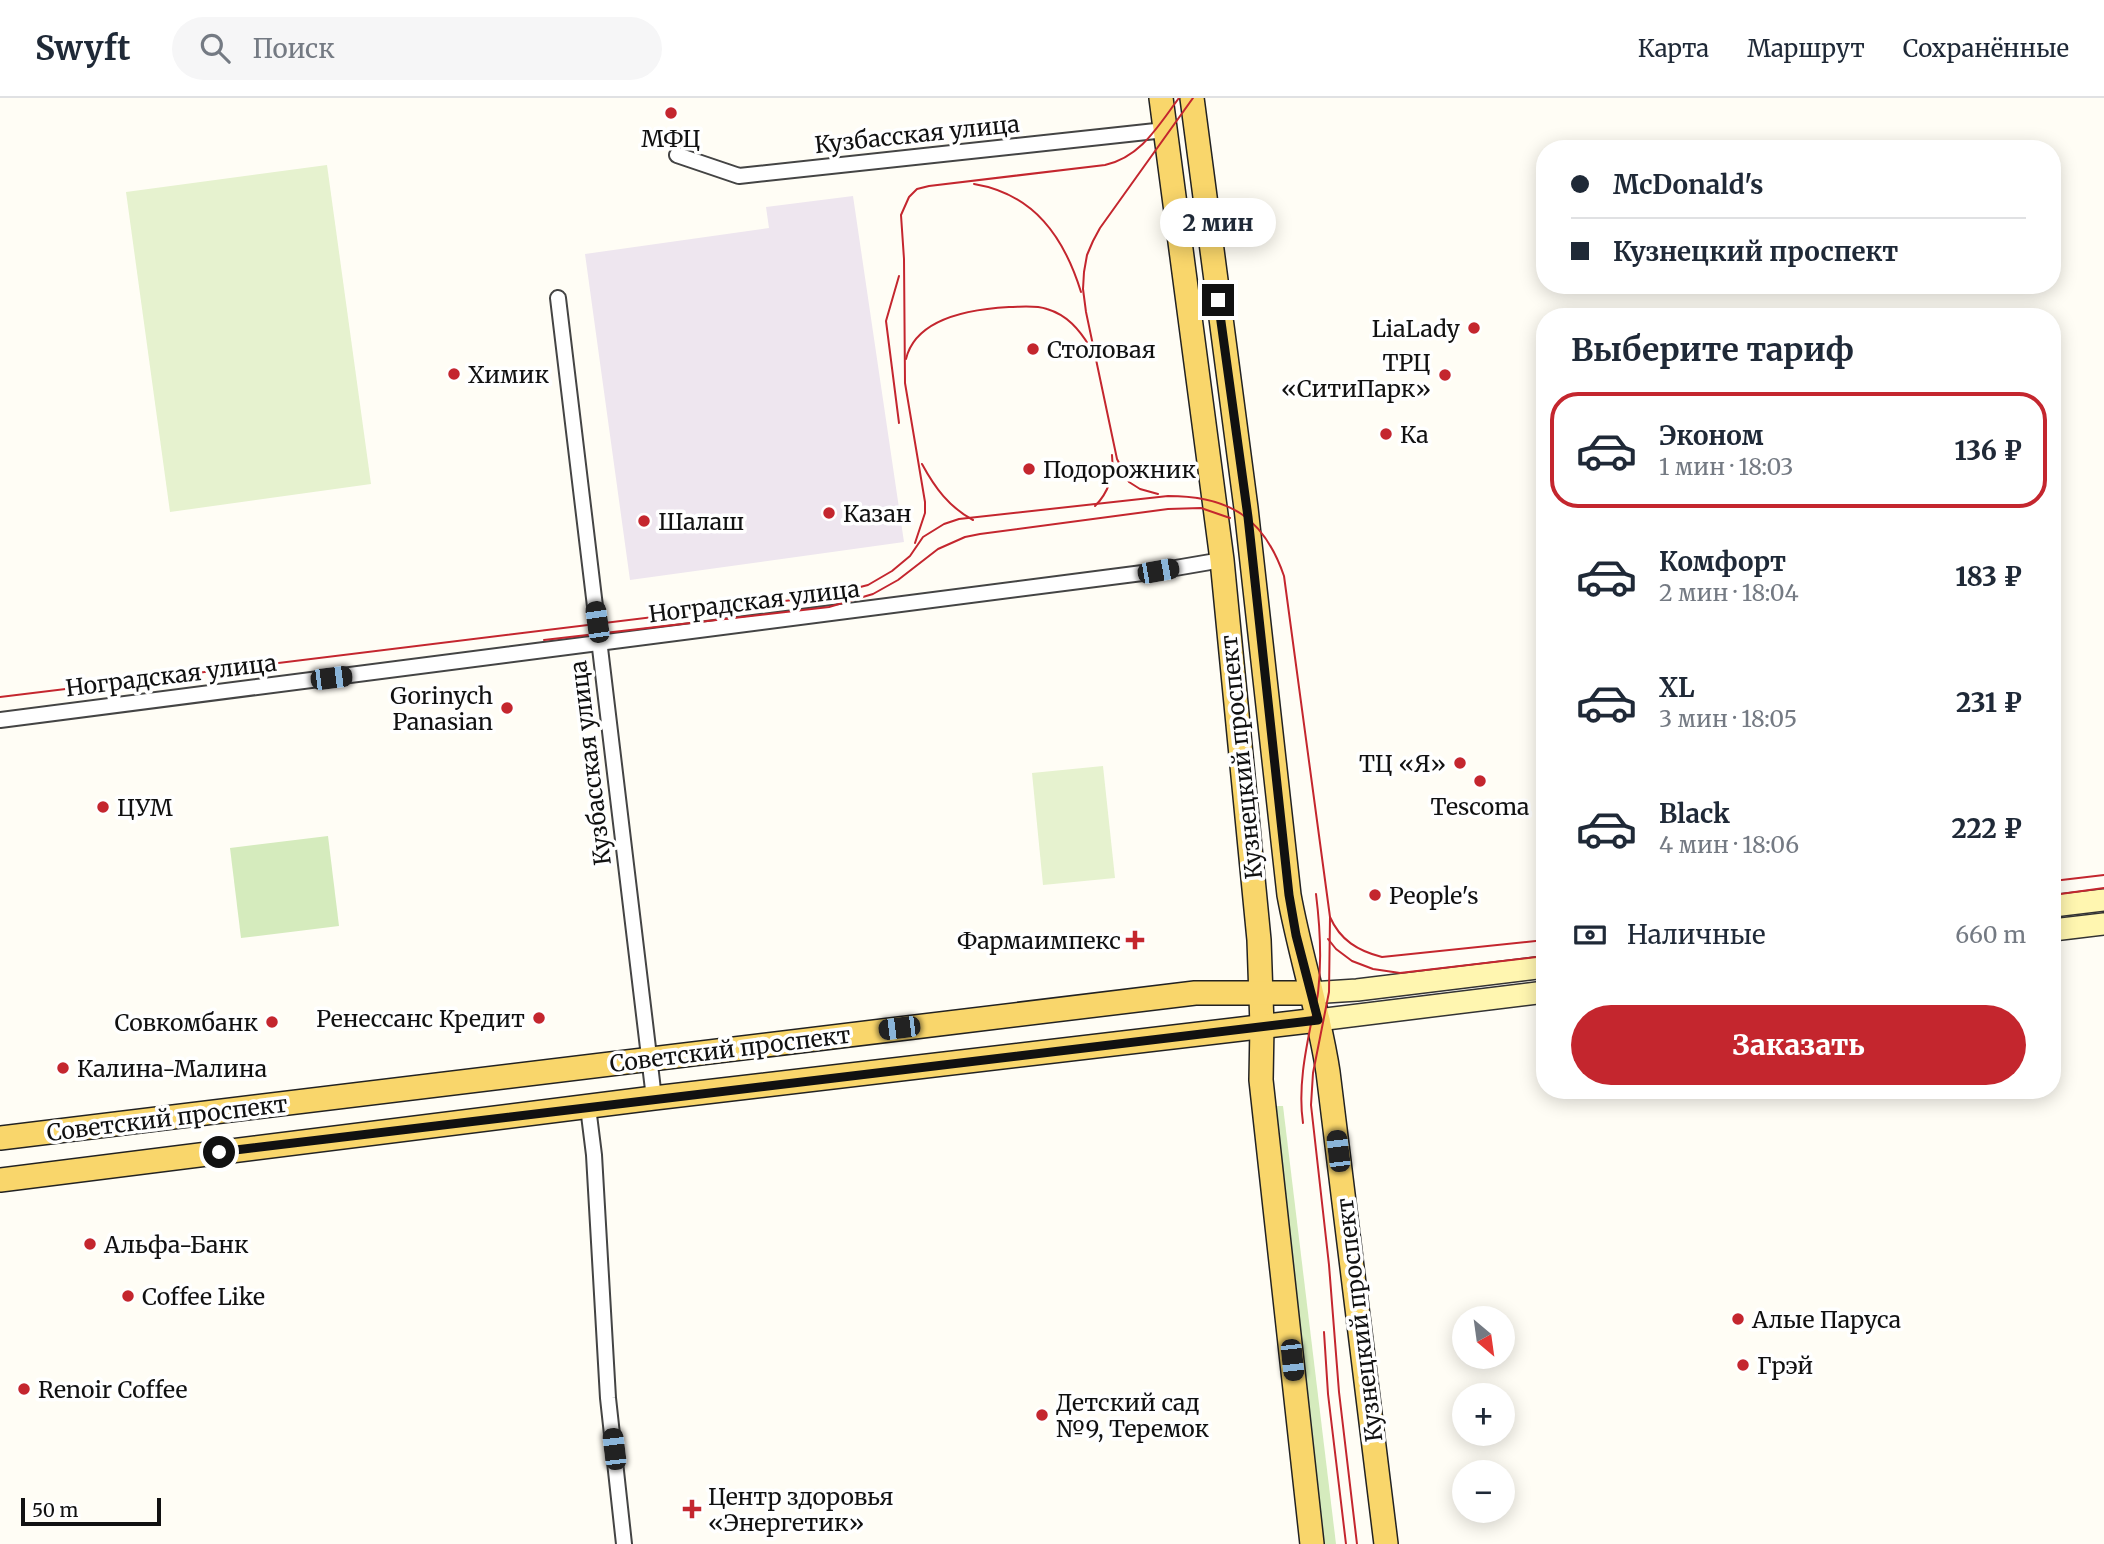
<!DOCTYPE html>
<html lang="ru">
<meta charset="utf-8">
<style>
body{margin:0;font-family:Merriweather,serif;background:#f6f6f7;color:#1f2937;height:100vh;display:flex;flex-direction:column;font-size:26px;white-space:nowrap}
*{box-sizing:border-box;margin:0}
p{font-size:23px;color:#747a83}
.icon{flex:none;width:38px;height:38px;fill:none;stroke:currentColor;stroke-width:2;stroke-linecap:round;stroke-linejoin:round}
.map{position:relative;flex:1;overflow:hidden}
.drawer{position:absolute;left:1536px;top:210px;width:525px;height:791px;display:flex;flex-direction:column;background:#fff;border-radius:28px;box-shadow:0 4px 18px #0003}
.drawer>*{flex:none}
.top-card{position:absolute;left:1536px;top:42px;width:525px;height:154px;border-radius:28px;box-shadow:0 4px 18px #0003;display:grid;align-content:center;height:154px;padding:0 35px;background:#fff}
.needle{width:46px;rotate:151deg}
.buttons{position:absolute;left:1452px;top:1208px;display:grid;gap:14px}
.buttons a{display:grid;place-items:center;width:63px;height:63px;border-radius:50%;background:#fff;box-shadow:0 4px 18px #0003;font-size:35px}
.scale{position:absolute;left:21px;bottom:18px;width:140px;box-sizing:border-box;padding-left:7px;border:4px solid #111;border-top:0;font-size:19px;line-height:24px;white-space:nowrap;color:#111;-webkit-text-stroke:5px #fff;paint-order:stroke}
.end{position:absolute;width:32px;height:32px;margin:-16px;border:9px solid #111;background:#fff;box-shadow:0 0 0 4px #fff}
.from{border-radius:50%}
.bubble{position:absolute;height:49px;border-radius:24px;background:#fff;box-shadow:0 4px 18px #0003;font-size:23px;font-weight:800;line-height:49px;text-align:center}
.car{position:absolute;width:21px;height:42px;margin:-21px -10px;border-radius:9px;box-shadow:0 0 5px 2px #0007;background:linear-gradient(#222 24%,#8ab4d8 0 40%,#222 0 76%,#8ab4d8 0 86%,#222 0)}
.top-card b{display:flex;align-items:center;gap:24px;height:66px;font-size:26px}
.top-card b+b{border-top:2px solid #e0e1e3}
.top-card i{width:18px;height:18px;background:#1f2937}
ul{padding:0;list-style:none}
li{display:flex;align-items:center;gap:21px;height:116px;margin:0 14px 10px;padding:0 21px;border:4px solid transparent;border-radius:28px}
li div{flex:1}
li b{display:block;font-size:26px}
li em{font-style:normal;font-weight:800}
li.on{border-color:#c4262e}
li>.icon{width:63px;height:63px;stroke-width:1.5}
h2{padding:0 35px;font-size:32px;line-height:84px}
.pay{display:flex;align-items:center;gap:18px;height:77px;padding:0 35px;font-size:26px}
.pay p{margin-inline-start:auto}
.button{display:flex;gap:14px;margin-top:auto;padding:14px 35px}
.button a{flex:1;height:80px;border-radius:42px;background:#c4262e;color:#fff;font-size:28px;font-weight:800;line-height:80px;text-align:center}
header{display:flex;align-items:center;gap:42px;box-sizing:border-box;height:98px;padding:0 35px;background:#fff;border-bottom:2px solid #e0e1e3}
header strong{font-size:33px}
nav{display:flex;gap:38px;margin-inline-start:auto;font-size:24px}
.search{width:490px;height:63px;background:#f6f6f7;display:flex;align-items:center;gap:18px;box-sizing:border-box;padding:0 24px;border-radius:38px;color:#747a83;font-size:26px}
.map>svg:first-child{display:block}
</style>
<header>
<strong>Swyft</strong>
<div class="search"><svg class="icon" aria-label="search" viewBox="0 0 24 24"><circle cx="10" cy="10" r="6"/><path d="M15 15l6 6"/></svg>Поиск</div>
<nav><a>Карта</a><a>Маршрут</a><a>Сохранённые</a></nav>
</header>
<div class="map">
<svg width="2104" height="1446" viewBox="0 0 2104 1446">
<rect width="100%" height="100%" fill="#fffdf5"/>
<path fill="#eee6ef" d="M853,98L904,444L630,482L585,156L769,130L766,109Z"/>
<g fill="#d5ebbd">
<path d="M328,738L339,828L241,840L230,750Z"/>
<path d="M1271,1008H1283L1336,1446H1324Z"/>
</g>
<g fill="#e6f2cf">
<path d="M327,67L371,386L170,414L126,94Z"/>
<path d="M1103,668L1115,780L1043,787L1032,675Z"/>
</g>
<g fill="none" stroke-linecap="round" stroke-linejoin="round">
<defs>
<g id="minor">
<path d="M677,57L739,78L1165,32"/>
<path d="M558,200L654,1000"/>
<path d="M0,622L1158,473L1222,462"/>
<path d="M588,1009L594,1057L608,1300L624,1446"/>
</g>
<g id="secondary">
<path d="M2053,808L2104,802"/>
<path d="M2053,832L2104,826"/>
<path d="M1310,895L1357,892L1545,869"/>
<path d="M1318,922L1545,894"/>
</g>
<g id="primary">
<path d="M1161,0L1222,462L1259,842L1262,928L1261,982L1312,1446"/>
<path d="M1192,0L1246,410L1289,797C1300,857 1319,914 1328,974L1386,1446"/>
<path d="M0,1040L1195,895H1310"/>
<path d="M0,1082L654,1000L1318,922"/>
</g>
</defs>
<use href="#minor" stroke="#444" stroke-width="18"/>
<use href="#secondary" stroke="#333" stroke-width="24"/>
<use href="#primary" stroke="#222" stroke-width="26"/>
<use href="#minor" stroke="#fff" stroke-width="14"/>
<use href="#secondary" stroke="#fff6b0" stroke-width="21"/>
<use href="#primary" stroke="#f9d66b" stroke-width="23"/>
<g stroke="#c4262e" stroke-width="2">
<path d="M974,86C1034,96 1064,139 1081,194"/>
<path d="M899,178L886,223L899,325"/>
<path d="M906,261C916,219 973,211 1009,209C1022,209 1035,207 1047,211C1067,217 1079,231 1090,249"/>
<path d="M922,366C935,390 949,409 973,422"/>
<path d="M1158,396L1140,391L1129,384L1117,361L1086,214L1083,191L1084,174L1087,157L1093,143L1100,130L1193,0"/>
<path d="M1095,408C1109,394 1114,376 1112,357"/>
<path d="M915,445L925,415V404L905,285L904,161L901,117L909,99L917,91L929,88L1105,67C1141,59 1158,28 1179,0"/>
<path d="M544,542L829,509L873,496L898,482L938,451L965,439L980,436L1168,411L1201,410L1230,420"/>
<path d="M0,599L825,498L868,487L892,473L910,458L923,439L944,426L959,421L1168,398C1230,398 1264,420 1284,478L1330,819L1329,894L1313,975L1311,1007L1329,1167L1339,1294L1357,1446"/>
<path d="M2053,783L2104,777"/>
<path d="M2053,797L2104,790"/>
<path d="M1330,819C1340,842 1358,853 1382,859L1545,842"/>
<path d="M1328,841L1336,851L1352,863L1373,871L1400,875L1545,858"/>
<path d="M1303,1025C1298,991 1305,955 1312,921C1314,912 1317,904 1318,895C1322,862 1320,828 1316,796"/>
<path d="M1324,1234L1328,1296L1346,1446"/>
</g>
</g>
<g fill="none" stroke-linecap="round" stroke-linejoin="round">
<path stroke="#111" stroke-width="9" d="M219,1054L1318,922L1296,837L1289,797L1248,419L1218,202"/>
</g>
<g fill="#c4262e" stroke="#fff" stroke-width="2.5">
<circle cx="671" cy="15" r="7"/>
<circle cx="1474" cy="230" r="7"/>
<circle cx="1033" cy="251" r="7"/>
<circle cx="454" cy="276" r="7"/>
<circle cx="1445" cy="277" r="7"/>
<circle cx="1386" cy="336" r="7"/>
<circle cx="1029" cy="371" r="7"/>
<circle cx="829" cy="415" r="7"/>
<circle cx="644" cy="423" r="7"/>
<circle cx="507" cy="610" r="7"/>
<circle cx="1460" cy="665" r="7"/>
<circle cx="1480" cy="683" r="7"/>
<circle cx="103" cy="709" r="7"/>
<circle cx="1375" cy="797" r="7"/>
<path d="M1131.5 831.5h7v7h7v7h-7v7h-7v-7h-7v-7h7z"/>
<circle cx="539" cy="920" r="7"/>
<circle cx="272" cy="924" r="7"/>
<circle cx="63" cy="970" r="7"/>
<circle cx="90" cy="1146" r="7"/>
<circle cx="128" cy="1198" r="7"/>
<circle cx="1738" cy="1221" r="7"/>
<circle cx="1743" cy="1267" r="7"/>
<circle cx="24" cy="1291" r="7"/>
<circle cx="1042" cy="1317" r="7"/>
<path d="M688.5 1400.5h7v7h7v7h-7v7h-7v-7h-7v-7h7z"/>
</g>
<g text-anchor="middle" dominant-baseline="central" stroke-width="7" stroke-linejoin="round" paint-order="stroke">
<g font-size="23" fill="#111" stroke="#fff">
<text transform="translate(917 36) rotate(-6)">Кузбасская улица</text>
<text transform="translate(754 503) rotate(-7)">Ноградская улица</text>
<text transform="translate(171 577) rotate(-7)">Ноградская улица</text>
<text transform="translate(1241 659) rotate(-96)">Кузнецкий проспект</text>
<text transform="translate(590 665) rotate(-97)">Кузбасская улица</text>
<text transform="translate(730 951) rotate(-7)">Советский проспект</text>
<text transform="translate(167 1020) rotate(-7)">Советский проспект</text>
<text transform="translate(1359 1222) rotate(-97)">Кузнецкий проспект</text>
</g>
<g font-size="23" fill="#111" stroke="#fff" text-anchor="start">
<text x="671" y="40" text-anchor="middle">МФЦ</text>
<text x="1460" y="230" text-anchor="end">LiaLady</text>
<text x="1047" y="251">Столовая</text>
<text x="1431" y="264" text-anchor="end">ТРЦ<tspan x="1431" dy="26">«СитиПарк»</tspan></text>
<text x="468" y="276">Химик</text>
<text x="1400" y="336">Ка</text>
<text x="1043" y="371">Подорожник</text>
<text x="843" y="415">Казан</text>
<text x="658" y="423">Шалаш</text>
<text x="493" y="597" text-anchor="end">Gorinych<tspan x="493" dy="26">Panasian</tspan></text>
<text x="1446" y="665" text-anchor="end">ТЦ «Я»</text>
<text x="1480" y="708" text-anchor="middle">Tescoma</text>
<text x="117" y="709">ЦУМ</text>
<text x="1389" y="797">People's</text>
<text x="1121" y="842" text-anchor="end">Фармаимпекс</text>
<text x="525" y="920" text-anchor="end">Ренессанс Кредит</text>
<text x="258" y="924" text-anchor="end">Совкомбанк</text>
<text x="77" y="970">Калина-Малина</text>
<text x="104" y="1146">Альфа-Банк</text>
<text x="142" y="1198">Coffee Like</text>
<text x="1752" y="1221">Алые Паруса</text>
<text x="1757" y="1267">Грэй</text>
<text x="38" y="1291">Renoir Coffee</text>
<text x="1056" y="1304">Детский сад<tspan x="1056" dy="26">№9, Теремок</tspan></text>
<text x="708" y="1398">Центр здоровья<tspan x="708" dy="26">«Энергетик»</tspan></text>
</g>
</g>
</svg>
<div class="buttons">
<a><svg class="needle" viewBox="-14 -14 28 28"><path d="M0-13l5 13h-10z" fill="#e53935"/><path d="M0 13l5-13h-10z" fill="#747a83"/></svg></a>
<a>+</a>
<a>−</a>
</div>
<div class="scale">50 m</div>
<i class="end from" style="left:219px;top:1054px"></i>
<i class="end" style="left:1218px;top:202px"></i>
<div class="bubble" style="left:1160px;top:100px;width:116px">2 мин</div>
<i class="car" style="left:1158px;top:473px;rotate:80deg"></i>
<i class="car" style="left:597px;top:524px;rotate:352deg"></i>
<i class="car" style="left:331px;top:580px;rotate:83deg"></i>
<i class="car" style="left:899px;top:930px;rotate:263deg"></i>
<i class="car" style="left:1338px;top:1053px;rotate:353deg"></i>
<i class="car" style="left:1292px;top:1262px;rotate:174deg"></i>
<i class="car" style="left:614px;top:1351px;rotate:353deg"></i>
<div class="top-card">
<b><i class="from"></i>McDonald's</b>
<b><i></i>Кузнецкий проспект</b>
</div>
<section class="drawer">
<h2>Выберите тариф</h2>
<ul>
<li class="on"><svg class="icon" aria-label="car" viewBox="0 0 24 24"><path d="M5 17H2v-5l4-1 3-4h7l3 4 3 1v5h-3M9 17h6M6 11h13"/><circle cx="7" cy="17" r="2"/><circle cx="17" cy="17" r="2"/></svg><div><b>Эконом</b><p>1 мин · 18:03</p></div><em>136 ₽</em></li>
<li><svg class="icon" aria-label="car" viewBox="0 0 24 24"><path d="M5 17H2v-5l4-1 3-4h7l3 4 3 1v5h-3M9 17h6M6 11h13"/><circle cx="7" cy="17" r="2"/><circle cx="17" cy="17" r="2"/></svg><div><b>Комфорт</b><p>2 мин · 18:04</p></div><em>183 ₽</em></li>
<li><svg class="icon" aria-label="car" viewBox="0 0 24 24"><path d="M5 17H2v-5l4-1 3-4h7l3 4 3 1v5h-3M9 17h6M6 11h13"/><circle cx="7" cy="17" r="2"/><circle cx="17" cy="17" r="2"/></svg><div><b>XL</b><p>3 мин · 18:05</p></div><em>231 ₽</em></li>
<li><svg class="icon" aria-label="car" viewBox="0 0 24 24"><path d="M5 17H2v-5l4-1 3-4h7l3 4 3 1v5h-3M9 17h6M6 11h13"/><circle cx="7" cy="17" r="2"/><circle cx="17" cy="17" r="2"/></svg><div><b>Black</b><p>4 мин · 18:06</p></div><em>222 ₽</em></li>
</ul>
<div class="pay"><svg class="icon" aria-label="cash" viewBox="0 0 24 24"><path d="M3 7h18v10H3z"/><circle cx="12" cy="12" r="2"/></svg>Наличные<p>660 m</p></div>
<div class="button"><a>Заказать</a></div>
</section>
</div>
